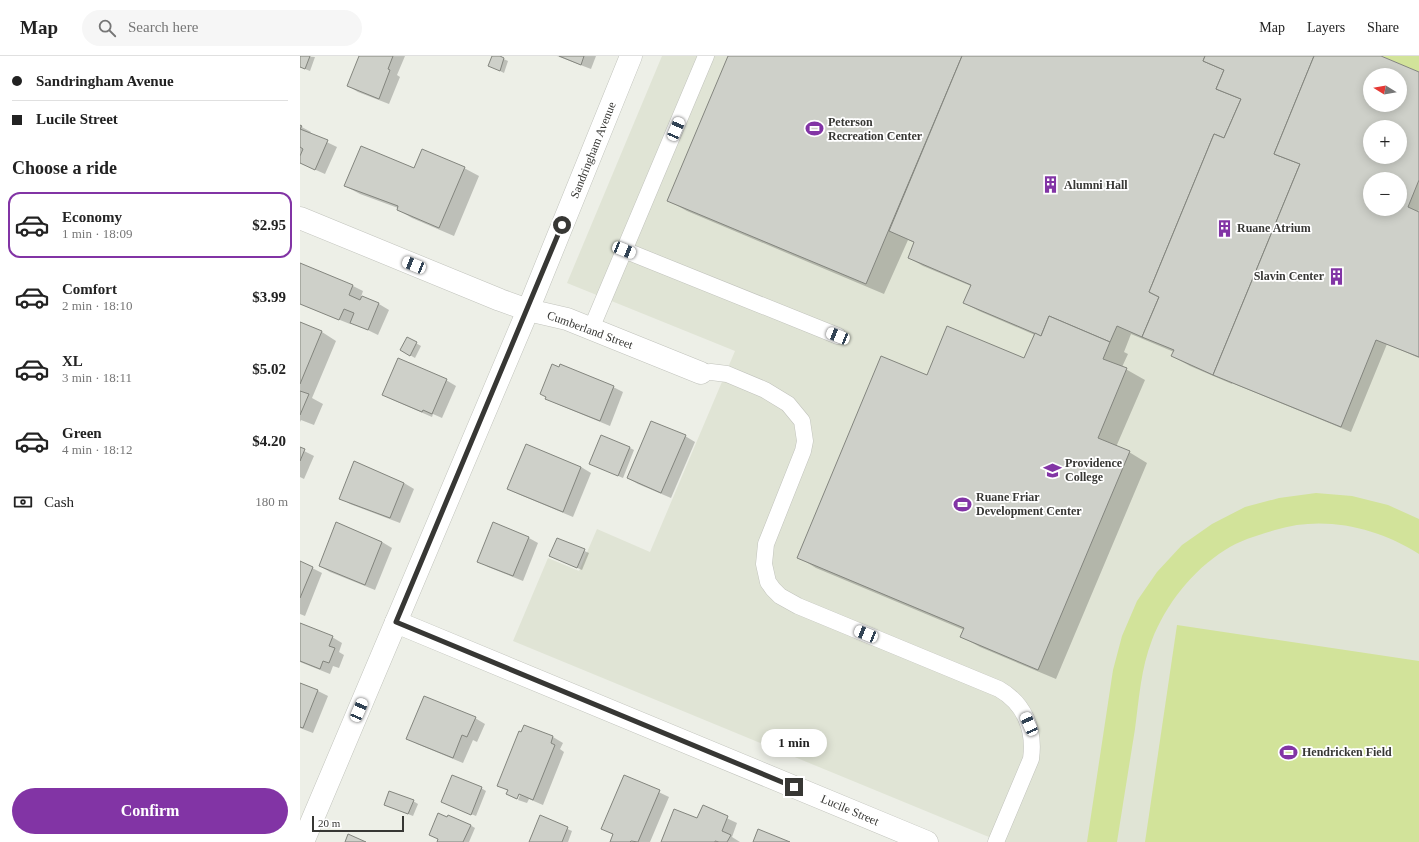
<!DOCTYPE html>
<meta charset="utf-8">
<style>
body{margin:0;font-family:Georgia,serif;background:#f6f6f6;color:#222;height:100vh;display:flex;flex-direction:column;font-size:15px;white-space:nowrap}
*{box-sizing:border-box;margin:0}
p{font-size:13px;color:#767676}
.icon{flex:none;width:22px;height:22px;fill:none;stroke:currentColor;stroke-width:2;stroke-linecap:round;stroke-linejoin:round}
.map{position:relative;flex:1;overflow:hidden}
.drawer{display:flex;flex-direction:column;background:#fff;width:300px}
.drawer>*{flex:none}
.hud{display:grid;align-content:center;height:88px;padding:0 12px;background:#fff}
.needle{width:26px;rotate:281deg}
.fabs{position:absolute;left:1063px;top:12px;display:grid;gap:8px}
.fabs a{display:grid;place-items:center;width:44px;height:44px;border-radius:50%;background:#fff;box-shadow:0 2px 10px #0003;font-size:20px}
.scale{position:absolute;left:12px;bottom:10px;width:92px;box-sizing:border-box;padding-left:4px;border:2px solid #373734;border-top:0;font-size:11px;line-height:14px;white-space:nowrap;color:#373734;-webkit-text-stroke:3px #fff;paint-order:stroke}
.end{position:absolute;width:18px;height:18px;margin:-9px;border:5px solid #373734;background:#fff;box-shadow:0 0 0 2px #fff}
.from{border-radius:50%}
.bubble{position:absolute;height:28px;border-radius:14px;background:#fff;box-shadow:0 2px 10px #0003;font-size:13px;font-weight:800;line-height:28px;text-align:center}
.car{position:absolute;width:12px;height:24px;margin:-12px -6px;border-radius:5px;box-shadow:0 0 3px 1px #0007;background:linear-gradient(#fff 24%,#345 0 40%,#fff 0 76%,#345 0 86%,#fff 0)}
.hud b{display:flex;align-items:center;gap:14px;height:38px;font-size:15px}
.hud b+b{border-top:1px solid #e0e0e0}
.hud i{width:10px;height:10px;background:#222}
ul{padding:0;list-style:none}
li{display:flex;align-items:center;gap:12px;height:66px;margin:0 8px 6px;padding:0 4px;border:2px solid transparent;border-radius:12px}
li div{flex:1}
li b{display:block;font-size:15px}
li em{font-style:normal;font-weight:800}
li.active{border-color:#8234a5}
li>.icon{width:36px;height:36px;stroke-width:1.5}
h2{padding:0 12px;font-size:18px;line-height:48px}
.pay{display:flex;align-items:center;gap:10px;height:44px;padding:0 12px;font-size:15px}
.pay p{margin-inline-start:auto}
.cta{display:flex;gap:8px;margin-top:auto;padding:8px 12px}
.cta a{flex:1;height:46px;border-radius:24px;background:#8234a5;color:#fff;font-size:16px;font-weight:800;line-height:46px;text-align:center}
header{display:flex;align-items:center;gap:24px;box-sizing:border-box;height:56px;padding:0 20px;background:#fff;border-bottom:1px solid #e0e0e0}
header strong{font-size:19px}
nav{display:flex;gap:22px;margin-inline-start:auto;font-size:14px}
.search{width:280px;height:36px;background:#f6f6f6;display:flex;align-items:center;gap:10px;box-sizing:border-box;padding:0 14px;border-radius:22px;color:#767676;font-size:15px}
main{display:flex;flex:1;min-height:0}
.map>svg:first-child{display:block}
</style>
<header>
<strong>Map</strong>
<div class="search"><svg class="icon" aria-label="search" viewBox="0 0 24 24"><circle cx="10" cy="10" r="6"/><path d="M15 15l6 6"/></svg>Search here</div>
<nav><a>Map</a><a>Layers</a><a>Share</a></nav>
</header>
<main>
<section class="drawer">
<div class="hud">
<b><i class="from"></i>Sandringham Avenue</b>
<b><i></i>Lucile Street</b>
</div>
<h2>Choose a ride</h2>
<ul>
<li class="active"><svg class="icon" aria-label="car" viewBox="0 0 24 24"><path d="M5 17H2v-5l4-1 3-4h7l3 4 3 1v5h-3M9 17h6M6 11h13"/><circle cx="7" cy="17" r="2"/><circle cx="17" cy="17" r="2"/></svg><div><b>Economy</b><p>1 min · 18:09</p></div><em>$2.95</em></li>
<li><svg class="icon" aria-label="car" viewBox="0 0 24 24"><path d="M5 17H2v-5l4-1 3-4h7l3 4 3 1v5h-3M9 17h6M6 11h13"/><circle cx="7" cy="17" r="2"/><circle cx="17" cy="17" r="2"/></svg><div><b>Comfort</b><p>2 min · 18:10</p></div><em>$3.99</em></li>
<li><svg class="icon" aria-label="car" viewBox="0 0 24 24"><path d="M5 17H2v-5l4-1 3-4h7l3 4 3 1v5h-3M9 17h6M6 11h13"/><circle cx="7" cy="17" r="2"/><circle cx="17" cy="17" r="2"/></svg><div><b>XL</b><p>3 min · 18:11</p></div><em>$5.02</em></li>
<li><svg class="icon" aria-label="car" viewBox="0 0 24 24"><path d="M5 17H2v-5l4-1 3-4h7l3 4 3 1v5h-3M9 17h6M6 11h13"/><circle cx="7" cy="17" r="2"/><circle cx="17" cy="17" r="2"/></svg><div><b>Green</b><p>4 min · 18:12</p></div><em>$4.20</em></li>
</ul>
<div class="pay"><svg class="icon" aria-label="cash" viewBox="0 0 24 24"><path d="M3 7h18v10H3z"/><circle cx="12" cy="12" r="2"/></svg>Cash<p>180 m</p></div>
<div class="cta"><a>Confirm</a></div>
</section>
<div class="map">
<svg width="1119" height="786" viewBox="0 0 1119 786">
<rect width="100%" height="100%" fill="#edefe7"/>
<path fill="#e0e4d5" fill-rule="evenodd" d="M362,0H1119V786H701L213,585L248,502L279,515L297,473L350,496L435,295L267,227ZM1070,19H1100V49H1070ZM1070,71H1100V101H1070ZM1070,123H1100V153H1070Z"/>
<g fill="#d2e39a">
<path d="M1081,0H1119V16Z"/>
<path d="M1016,437L1052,440L1088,449L1119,463V498C1077,471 1023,459 975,474C958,479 940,484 925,494C892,515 866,548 852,584C841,612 839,643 835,673C829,710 823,748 817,786H787L813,614L822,580L837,545L857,516L882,489L912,468L945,451L979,442Z"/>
<path d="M877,569L1119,605V786H845Z"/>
</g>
<g fill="#0003" fill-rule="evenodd">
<path d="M0,0L15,1L10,15L0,11Z"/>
<path d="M60,0H105L97,19L100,21L89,48L58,36L48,30Z"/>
<path d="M193,0H197L208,5L204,17L194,12Z"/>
<path d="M257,0H296L291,13Z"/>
<path d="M429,0H1078L1119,17V154L1118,156L1119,157V302L1087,288L1051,376L932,327V328L890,310L872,300L874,296L831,278L824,296L828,298L822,311L845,324L816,391L829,396L847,407L756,623L680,591L662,581L664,574L516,512L498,501L627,320L724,303L735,279L679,255L664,247L671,230L623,210L609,202L615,187L608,184L584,238L387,155L369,145ZM1070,19H1100V49H1070ZM1070,71H1100V101H1070ZM1070,123H1100V153H1070Z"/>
<path d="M0,70L11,76L10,78L37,91L25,118L0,107Z"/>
<path d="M164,112L179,120L154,180L112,162L98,154V152L60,138L45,130L115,113Z"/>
<path d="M0,208L53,230L63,235L61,241L79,248L89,254L78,279L51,266L50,268L0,248Z"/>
<path d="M0,267L22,276L36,285L12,342L23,348L14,369L1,364L0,366Z"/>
<path d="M107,282L121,290L115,302L101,294Z"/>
<path d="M146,324L156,330L142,362L133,358L132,361L93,344L84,338Z"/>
<path d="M313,331L323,336L310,370L257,348L247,343Z"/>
<path d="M385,380L395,386L371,442L338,428L328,422Z"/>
<path d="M226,389L281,411L291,417L273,461L218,438L208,433Z"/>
<path d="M330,392L334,394L323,422L295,410Z"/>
<path d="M0,393L14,400L4,423L0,421Z"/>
<path d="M55,406L104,427L114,433L100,467L50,448L40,442Z"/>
<path d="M37,467L82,486L92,492L75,534L30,516L20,510Z"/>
<path d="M229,482L238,487L223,525L188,511L179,505Z"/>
<path d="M257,483L289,497L282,514L255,502Z"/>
<path d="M0,506L22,517L5,560L0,558Z"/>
<path d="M0,568L32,581L42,587L39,596L44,599L39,612L33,610L30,618L0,606Z"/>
<path d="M0,628L18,635L28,640L13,677L0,672Z"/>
<path d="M175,662L185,668L177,686L173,684L163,707L117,688L107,682Z"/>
<path d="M225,670L253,681L263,687L260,693L264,696L243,749L229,743L227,747L218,744L221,736L216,743L207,738L208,735L199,729Z"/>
<path d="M325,720L369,741L350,786H311L314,779L302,772Z"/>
<path d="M181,732L186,735L176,760L142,746Z"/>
<path d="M113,745L118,748L113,760L85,749Z"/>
<path d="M403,751L437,767L432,781L440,786H362L397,764Z"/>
<path d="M240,761L272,775L268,786H230Z"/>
<path d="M170,769L175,772L169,786H138Z"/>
</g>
<g fill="#ced0c9" stroke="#83857e" fill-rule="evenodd">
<path d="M0,0H10L5,13L0,11Z"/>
<path d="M59,0H93L88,13L90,14L79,43L47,30Z"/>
<path d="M192,0H200L204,2L200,15L188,10Z"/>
<path d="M259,0H284L281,9Z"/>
<path d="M428,0H662L566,228L367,145Z"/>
<path d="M662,0H905L903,5L924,14L916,33L941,43L924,82L914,78L849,236L859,241L842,281L817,270L810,286L749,260L741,280L663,247L671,229L608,202L614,186L589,175Z"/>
<path d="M905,0H1014L974,98L1000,108L913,319L871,300L874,294L842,281L859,241L849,236L914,78L924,82L941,43L916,33L924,14L903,5Z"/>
<path d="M1014,0H1081L1119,16V124L1108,151L1119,156V301L1076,284L1041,371L913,319L1000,108L974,98ZM1070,19H1100V49H1070ZM1070,71H1100V101H1070ZM1070,123H1100V153H1070Z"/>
<path d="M0,69L2,70L0,73L28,84L15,114L0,107V100L3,93L0,91Z"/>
<path d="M61,90L114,112L122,93L165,111L139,172L97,154L98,150L44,130Z"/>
<path d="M0,207L53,229L49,239L60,244L62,240L79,247L68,274L50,267L54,257L44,253L39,264L0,248Z"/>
<path d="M749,260L810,286L803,303L827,312L798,382L830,395L738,614L660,581L664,572L497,502L581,300L627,319L647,270L724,302L735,277L741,280Z"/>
<path d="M0,266L22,275L0,328Z"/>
<path d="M107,281L117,286L110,300L100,294Z"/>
<path d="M98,302L147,323L132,358L123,354L122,356L82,339Z"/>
<path d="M252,308L259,311L260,308L314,330L300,365L245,343L246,341L240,338Z"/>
<path d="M0,335L9,338L0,359Z"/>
<path d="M351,365L386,379L361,437L327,422Z"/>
<path d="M301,379L330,391L318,420L289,408Z"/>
<path d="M226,388L281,411L263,456L207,433Z"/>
<path d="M0,391L5,393L0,405Z"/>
<path d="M54,405L104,427L90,462L39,443Z"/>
<path d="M36,466L82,486L65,529L19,510Z"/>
<path d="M193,466L229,481L213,520L177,506Z"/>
<path d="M257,482L285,493L277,512L249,500Z"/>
<path d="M0,505L13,511L0,542Z"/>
<path d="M0,567L33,580L29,590L35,592L29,607L23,605L20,613L0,605Z"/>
<path d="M0,627L18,634L3,672L0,671Z"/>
<path d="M124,640L176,661L167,681L162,679L153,702L106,683Z"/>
<path d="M224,669L253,680L251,687L255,689L233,744L219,738L217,743L206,738L208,734L197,730L219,675L221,676Z"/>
<path d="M152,719L182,731L171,759L141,746Z"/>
<path d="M324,719L360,734L338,786L331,785L330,786H310L313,778L301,773Z"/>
<path d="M89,735L114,744L108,758L84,749Z"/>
<path d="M403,749L428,760L422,775L431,779L427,786H419L415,785V786H361L374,753L397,762Z"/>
<path d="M138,757L147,761L148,759L171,769L163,786H137L138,783L129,779Z"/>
<path d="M240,759L268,771L262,786H229Z"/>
<path d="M458,773L490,786H453Z"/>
<path d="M48,778L66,786H45Z"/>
</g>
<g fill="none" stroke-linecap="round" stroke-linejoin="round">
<defs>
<g id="lane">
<path d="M324,194L538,280"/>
<path d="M291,273L406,0"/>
<path d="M401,317L411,316L427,318L465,334L488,348L502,365L505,385L503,395L466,488L464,508L468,526L473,533L480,540L498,550L699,633C725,648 735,674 731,703L696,786"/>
</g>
<g id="street">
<path d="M0,162L200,244L228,254L267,263L401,317"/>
<path d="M96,566L627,786"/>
<path d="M3,786L228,254L331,0"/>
</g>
</defs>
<use href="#lane" stroke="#c1c3bc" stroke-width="17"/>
<use href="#street" stroke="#c1c3bc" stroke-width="23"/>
<use href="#lane" stroke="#fff" stroke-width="16"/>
<use href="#street" stroke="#fff" stroke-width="22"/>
</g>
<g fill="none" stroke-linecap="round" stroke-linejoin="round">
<path stroke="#373734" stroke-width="5" d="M262,169L96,566L494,731"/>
</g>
<defs>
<symbol id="stadium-bare" viewBox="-9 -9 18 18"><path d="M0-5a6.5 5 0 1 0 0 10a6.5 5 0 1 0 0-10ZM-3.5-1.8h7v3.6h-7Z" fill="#8234a5" stroke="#fff" stroke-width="2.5" paint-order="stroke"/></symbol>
<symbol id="building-bare" viewBox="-9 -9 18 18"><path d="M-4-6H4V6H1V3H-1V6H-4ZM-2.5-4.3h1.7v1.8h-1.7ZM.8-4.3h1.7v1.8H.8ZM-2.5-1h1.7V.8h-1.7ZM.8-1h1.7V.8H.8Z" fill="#8234a5" stroke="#fff" stroke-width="2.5" paint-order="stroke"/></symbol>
<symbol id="university-bare" viewBox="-9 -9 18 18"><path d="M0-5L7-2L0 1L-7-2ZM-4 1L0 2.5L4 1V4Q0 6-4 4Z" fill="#8234a5" stroke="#fff" stroke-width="2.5" paint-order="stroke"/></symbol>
</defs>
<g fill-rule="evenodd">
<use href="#stadium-bare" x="502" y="60" width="25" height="25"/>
<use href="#building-bare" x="738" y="116" width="25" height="25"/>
<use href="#building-bare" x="912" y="160" width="25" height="25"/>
<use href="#building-bare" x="1024" y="208" width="25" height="25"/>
<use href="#university-bare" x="740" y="402" width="25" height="25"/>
<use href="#stadium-bare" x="650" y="436" width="25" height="25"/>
<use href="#stadium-bare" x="976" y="684" width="25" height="25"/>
</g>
<g text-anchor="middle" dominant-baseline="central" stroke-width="3.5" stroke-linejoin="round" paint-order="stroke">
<g font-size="12" font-weight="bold" fill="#373734" stroke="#fff" text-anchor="start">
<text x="528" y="66">Peterson<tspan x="528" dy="14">Recreation Center</tspan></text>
<text x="764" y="129">Alumni Hall</text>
<text x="937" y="172">Ruane Atrium</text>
<text x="1024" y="220" text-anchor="end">Slavin Center</text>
<text x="765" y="407">Providence<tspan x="765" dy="14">College</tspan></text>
<text x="676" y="441">Ruane Friar<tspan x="676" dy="14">Development Center</tspan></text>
<text x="1002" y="696">Hendricken Field</text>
</g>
<g font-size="12" fill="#373734" stroke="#fff">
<text transform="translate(293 94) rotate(-68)">Sandringham Avenue</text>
<text transform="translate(290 274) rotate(20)">Cumberland Street</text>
<text transform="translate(550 754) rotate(23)">Lucile Street</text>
</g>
</g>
</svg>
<div class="fabs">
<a><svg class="needle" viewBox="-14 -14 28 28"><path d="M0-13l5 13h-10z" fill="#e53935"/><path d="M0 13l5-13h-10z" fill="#767676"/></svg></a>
<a>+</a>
<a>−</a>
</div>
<div class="scale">20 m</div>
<i class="end from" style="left:262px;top:169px"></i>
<i class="end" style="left:494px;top:731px"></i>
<div class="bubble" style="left:461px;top:673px;width:66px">1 min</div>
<i class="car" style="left:376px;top:73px;rotate:23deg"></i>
<i class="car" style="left:324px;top:194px;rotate:112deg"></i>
<i class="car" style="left:114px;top:209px;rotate:292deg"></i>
<i class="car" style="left:538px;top:280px;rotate:292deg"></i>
<i class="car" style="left:566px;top:578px;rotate:292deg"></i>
<i class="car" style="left:59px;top:654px;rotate:23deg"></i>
<i class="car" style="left:729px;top:668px;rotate:336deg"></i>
</div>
</main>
